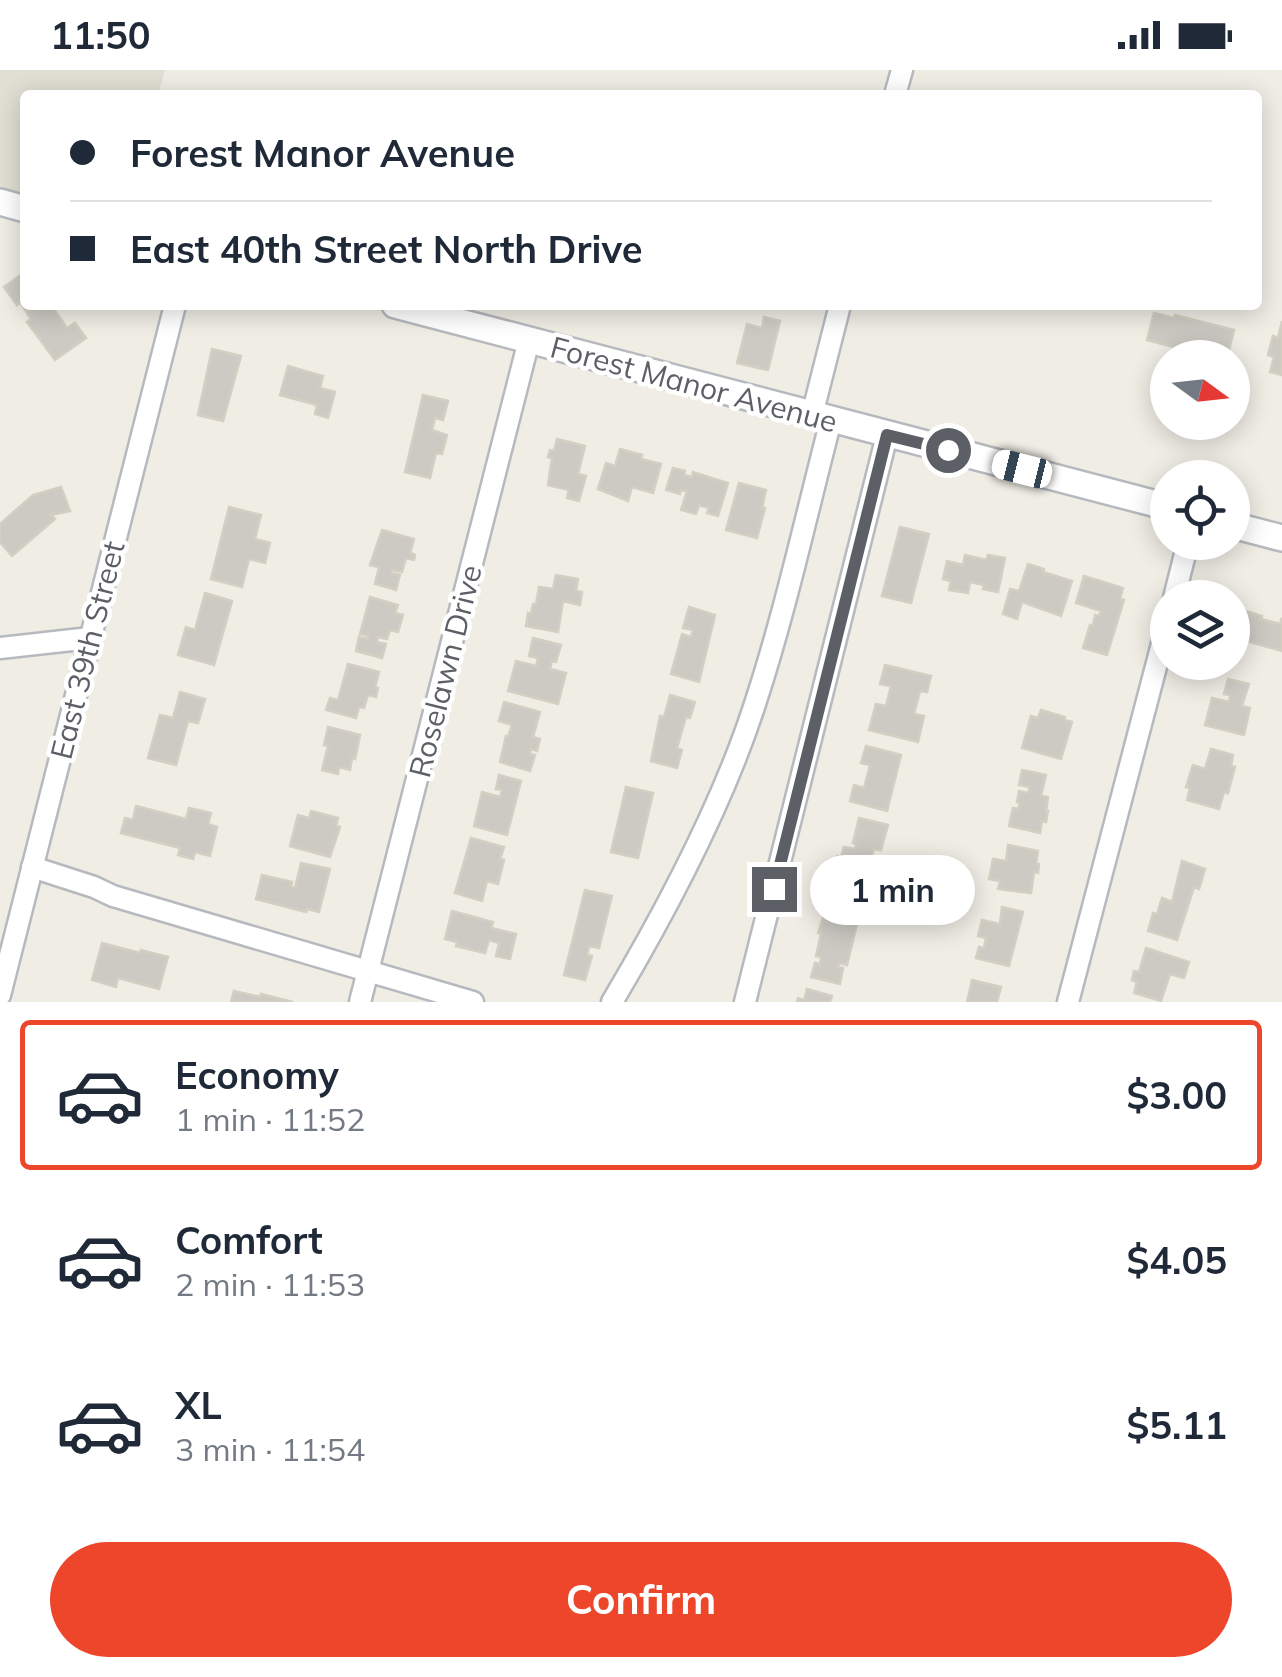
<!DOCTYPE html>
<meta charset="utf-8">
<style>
body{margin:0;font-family:Mulish,sans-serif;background:#f2f2f3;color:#1f2937;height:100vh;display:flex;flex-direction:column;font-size:38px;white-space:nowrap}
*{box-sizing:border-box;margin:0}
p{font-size:32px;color:#747a83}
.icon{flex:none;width:55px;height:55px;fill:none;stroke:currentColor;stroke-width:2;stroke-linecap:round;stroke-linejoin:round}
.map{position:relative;height:932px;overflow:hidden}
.drawer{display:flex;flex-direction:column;background:#fff;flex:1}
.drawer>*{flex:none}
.guide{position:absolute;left:20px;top:20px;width:1242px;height:220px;border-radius:10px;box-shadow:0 5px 25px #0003;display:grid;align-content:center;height:220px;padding:0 50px;background:#fff}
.needle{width:65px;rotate:105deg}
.fabs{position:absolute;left:1150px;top:270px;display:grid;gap:20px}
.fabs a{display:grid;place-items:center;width:100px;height:100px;border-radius:50%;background:#fff;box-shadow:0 5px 25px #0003;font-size:50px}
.end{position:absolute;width:45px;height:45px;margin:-22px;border:12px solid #5c5f65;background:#fff;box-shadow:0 0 0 5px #fff}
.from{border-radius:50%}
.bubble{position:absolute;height:70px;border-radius:35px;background:#fff;box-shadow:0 5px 25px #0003;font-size:32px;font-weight:700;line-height:70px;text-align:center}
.car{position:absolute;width:30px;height:60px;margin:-30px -15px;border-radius:12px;box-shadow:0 0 8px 2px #0007;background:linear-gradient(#fff 24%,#345 0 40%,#fff 0 76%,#345 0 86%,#fff 0)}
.guide b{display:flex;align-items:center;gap:35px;height:95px;font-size:38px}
.guide b+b{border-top:2px solid #e0e1e3}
.guide i{width:25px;height:25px;background:#1f2937}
ul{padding:18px 0 0;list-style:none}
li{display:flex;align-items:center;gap:30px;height:150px;margin:0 20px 15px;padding:0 30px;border:5px solid transparent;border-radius:10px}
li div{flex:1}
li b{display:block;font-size:38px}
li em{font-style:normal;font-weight:700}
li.selected{border-color:#ed462b}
li>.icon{width:90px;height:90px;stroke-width:1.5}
.button{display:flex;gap:20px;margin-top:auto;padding:20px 50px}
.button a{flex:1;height:115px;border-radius:60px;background:#ed462b;color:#fff;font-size:40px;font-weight:700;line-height:115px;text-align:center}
.status{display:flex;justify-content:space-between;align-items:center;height:70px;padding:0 50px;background:#fff;direction:ltr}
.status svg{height:28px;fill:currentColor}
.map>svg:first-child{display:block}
</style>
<div class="status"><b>11:50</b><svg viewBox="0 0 49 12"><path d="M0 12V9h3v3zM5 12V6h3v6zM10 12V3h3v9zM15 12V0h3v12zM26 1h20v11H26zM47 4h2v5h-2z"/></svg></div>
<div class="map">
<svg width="1282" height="932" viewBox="0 0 1282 932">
<rect width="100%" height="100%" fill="#efede4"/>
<path fill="#e1dfd4" d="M0,0H165L158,25H25V125L0,119Z"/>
<g fill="#cccac3" stroke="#d3cfc2" stroke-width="2.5">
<path d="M22,204L25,209V235H44L46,238L51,235L67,258L75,253L86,268L55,290L27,252L31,249L20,232L17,235L4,217Z"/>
<path d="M1154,243L1174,248L1175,245L1234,260L1227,288H1216L1147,270Z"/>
<path d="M764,247L780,251L768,300L737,293L747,254L762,258Z"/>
<path d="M1282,251V305L1270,302L1274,287L1268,285L1273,266L1278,268Z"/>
<path d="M212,279L241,286L223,351L198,345Z"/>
<path d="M288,296L323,306L320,318L335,322L328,348L315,344L317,335L280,325Z"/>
<path d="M423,325L448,331L443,350L435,348L432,360L447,365L442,384L436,383L430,408L405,402Z"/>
<path d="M557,369L585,376L578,404L586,406L579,431L567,428L569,420L548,415L552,388L548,387L550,380L554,381Z"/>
<path d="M620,379L642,385L641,389L661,394L653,423L632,417L628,431L598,419L606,393L615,396Z"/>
<path d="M673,398L685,401L684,405L692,407L693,402L728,413L718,446L707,443L709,438L699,435L696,444L681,440L687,421L681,420L680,424L666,420Z"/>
<path d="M739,413L766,420L762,438H765L757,468L726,460Z"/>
<path d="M61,417L70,441L51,445L55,449L12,486L0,472V454L33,425Z"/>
<path d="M229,437L261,445L255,469L270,473L265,493L249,489L242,517L211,509Z"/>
<path d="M900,457L929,464L911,533L882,526Z"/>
<path d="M382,460L414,469L410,483L415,485L414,490L406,488L402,502L392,500L391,503L400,505L396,520L375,514L379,497L370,495Z"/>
<path d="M965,485L986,490L988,485L1005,488L998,522L983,519L984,515L970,512L968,523L949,520L951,511L943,509L947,491L963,495Z"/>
<path d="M1028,494L1044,499L1043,502L1072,511L1061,546L1022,532L1017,549L1003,544L1010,519L1019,521Z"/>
<path d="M556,505L578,509L576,521L582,522L580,535L563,531L558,562L526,556L528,543L531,544L533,534H536L539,517L553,519Z"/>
<path d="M1084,506L1123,518L1120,529L1124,530L1107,585L1083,578L1090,555H1093L1095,545L1099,546L1101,541L1076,533Z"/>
<path d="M205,523L232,531L214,595L178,585L186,557L195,560Z"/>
<path d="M370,527L398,535L395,543L403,545L398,562L390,560L387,569L378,567L377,572L386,574L382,588L356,581L359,567L368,569L369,566L360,564Z"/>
<path d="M689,537L715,545L699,612L671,604L682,564L691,567L693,560L683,558Z"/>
<path d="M1233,537L1262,546L1261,549L1280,554L1282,548V581L1232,567Z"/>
<path d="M533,568L561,575L556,592L552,591L550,599L566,603L558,634L508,621L516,591L536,596L538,588L529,586Z"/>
<path d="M348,594L379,602L375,617L378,618L376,627L368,625L364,638L359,637L356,648L326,640L330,628L338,630Z"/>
<path d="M885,595L931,606L927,622L920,621L914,644L924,646L918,672L869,660L876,634L886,636L891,616L880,614Z"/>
<path d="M1228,609L1249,614L1242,636L1250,638L1244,665L1205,655L1212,628L1229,632L1230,625L1224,624Z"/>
<path d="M180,622L205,629L198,653L188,651L176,695L148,688L160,645L173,648Z"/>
<path d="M670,625L695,632L690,648L686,647L677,678L682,680L677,698L651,691L660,646L664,647Z"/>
<path d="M504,632L540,642L533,667L540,669L537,681L531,679L530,684L535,685L530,701L500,692L506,666L508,667L512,655L499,651Z"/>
<path d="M1041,640L1065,647L1064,650L1072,652L1061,689L1022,678L1031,646L1038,648Z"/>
<path d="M328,657L360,665L355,689L352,688L350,700L339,697L338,704L322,700L328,676L324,675Z"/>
<path d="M866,676L901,685L887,741L850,731L854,715L864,718L870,695L861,693Z"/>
<path d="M1211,679L1233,685L1231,696L1235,697L1228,723L1224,722L1219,739L1187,730L1190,718L1186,717L1193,695L1205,699Z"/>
<path d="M1022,700L1046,705L1041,726L1048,727L1046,741H1048L1046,752L1042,751L1040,763L1009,756L1013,738L1018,739L1020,733L1017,732L1019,721L1028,723L1030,717L1019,715Z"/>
<path d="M499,705L521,711L507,765L474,756L482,722L500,727L502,720L496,719Z"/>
<path d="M626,717L653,723L638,788L611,782Z"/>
<path d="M136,736L186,749L189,738L211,743L208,754L217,757L210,786L195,782L193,789L178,785L180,778L121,763L125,748L133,750Z"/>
<path d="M311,741L338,748L336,756L340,757L330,787L290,776L298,745L309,748Z"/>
<path d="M859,748L888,755L881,780L874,779L867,804L872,805L866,832L828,822L837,786L841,787L844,777L855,779L856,774L853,773Z"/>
<path d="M471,768L504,777L500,789L504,790L498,814L487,811L482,831L455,823Z"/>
<path d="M1008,775L1038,781L1036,794H1039L1038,803L1034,802L1031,823L998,819L1000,811L989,809L993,789L1006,791Z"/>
<path d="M1182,791L1205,799L1199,819L1194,817L1177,870L1148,861L1153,843L1157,844L1162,828L1172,832Z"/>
<path d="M301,793L330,799L319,842L307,839L306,842L256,829L262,805L292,812L291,817L295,818Z"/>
<path d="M585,820L612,826L599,878L589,876L587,885L592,886L585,910L564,905Z"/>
<path d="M1002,837L1023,842L1009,896L976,888L979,877L984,878L986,868L978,866L982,850L1000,854Z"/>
<path d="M452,841L493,852L491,858L516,864L510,889L496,886L499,873L489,870L485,883L456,876L457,872L445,869Z"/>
<path d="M825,842L858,850L847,895L839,893L838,897L843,898L840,914L811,907L815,893L820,894L821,887L816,886L821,864L818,863Z"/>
<path d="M102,873L140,883L141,880L168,887L159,919L118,908L116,917L92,910Z"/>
<path d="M1146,878L1189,892L1184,908L1170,904L1161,931L1134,923L1137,912L1132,910L1134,901L1139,902Z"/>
<path d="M972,910L1001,917L997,932H967Z"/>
<path d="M807,919L832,926L830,932H797L798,928L804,930Z"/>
<path d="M234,921L260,927L261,924L293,932H231Z"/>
</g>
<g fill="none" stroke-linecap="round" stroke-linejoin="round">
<defs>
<g id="minor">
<path d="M895,25L902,0"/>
<path d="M812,345L840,235"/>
<path d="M1174,528L1188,472"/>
<path d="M0,578L90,568"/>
<path d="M32,797L94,817L113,826L473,932"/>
<path d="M0,925L175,235"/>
<path d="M360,932L529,270"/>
<path d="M612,932C666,841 721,738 754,637C785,543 806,446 831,350"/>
<path d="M745,932L887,365"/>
<path d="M1068,932L1168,551"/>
</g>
<g id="tertiary">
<path d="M0,132L25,139"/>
<path d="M395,235L1168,437"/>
<path d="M1232,455L1282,468"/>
</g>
</defs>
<use href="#minor" stroke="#b6b9be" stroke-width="25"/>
<use href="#tertiary" stroke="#b6b9be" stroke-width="30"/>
<use href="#minor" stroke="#fff" stroke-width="20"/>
<use href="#tertiary" stroke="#fff" stroke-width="25"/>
</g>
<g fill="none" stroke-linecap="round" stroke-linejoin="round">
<path stroke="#5c5f65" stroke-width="12" d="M774,819L887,365L948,380"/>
</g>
<g text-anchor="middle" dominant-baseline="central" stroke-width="9" stroke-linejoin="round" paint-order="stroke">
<g font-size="30" fill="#5c5f65" stroke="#fff">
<text transform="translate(694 314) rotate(15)">Forest Manor Avenue</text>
<text transform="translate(87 580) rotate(-76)">East 39th Street</text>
<text transform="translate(445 601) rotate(-76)">Roselawn Drive</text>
</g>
</g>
</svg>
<div class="fabs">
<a><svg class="needle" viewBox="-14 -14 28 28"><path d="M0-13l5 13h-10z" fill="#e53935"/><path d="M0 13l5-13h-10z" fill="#747a83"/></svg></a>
<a><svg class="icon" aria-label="locate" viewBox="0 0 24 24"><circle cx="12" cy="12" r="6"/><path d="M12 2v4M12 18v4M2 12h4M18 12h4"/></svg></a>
<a><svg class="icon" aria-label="layers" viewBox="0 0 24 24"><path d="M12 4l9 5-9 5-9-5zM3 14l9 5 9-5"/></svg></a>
</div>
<i class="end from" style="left:948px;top:380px"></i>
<i class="end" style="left:774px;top:819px"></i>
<div class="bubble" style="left:810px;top:785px;width:165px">1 min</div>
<i class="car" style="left:1022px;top:399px;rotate:284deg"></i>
<div class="guide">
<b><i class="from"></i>Forest Manor Avenue</b>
<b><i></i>East 40th Street North Drive</b>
</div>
</div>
<section class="drawer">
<ul>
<li class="selected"><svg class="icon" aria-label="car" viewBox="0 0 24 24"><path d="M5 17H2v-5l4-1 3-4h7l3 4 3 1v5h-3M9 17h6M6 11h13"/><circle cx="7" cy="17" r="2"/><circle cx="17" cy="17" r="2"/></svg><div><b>Economy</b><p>1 min · 11:52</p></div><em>$3.00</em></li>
<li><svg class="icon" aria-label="car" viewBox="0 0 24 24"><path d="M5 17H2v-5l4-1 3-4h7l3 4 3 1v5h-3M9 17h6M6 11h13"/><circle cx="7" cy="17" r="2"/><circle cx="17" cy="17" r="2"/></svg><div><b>Comfort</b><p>2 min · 11:53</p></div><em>$4.05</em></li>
<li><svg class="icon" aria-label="car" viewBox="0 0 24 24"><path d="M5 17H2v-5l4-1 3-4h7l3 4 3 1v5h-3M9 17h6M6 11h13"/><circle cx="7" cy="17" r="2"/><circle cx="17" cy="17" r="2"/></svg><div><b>XL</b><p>3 min · 11:54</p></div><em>$5.11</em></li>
</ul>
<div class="button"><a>Confirm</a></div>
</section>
